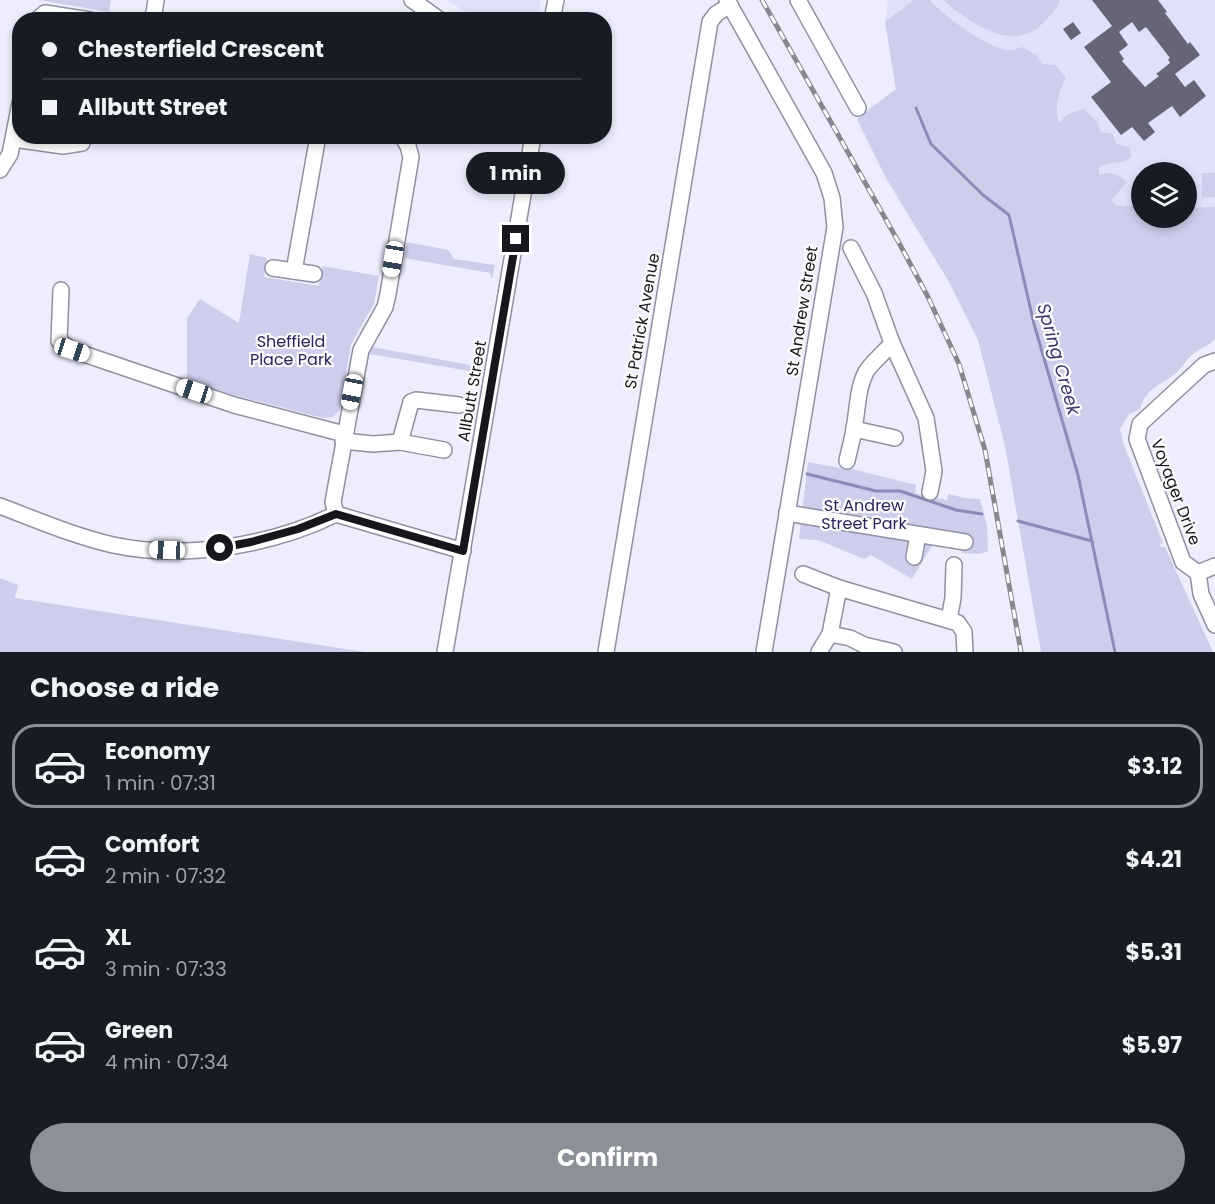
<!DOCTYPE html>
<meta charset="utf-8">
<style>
body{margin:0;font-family:Poppins,sans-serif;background:#242831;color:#f1f3f6;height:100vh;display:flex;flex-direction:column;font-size:22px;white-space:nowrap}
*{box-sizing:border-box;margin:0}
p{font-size:20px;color:#9ea1a6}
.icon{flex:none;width:33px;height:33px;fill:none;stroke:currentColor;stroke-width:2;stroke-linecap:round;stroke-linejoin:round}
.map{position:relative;height:652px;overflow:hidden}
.sheet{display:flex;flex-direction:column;background:#171b24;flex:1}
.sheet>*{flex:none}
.banner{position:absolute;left:12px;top:12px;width:600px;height:132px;border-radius:24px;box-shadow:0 3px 9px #0003;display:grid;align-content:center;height:132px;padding:0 30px;background:#171b24}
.fabs{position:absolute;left:1131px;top:162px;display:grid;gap:12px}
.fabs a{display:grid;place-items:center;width:66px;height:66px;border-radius:50%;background:#171b24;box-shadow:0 3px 9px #0003;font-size:30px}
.end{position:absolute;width:27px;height:27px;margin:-14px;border:8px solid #16161c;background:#fff;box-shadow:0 0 0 3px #fff}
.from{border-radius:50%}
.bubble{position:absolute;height:42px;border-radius:21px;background:#171b24;box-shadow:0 3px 9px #0003;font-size:20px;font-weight:700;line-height:42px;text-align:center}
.car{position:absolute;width:18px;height:36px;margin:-18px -9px;border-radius:8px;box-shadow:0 0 4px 2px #0007;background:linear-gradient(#fff 24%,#345 0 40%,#fff 0 76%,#345 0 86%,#fff 0)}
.banner b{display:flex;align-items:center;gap:21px;height:57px;font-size:22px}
.banner b+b{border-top:2px solid #363941}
.banner i{width:15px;height:15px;background:#f1f3f6}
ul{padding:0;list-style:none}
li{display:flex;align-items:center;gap:18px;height:84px;margin:0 12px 9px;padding:0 18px;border:3px solid transparent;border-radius:24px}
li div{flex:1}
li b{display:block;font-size:22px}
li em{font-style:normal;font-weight:700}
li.current{border-color:#8c9099}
li>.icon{width:54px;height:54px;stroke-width:1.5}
h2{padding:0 30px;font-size:27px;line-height:72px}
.cta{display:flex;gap:12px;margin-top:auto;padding:12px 30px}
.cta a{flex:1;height:69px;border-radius:36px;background:#8c9099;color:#fff;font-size:24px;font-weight:700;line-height:69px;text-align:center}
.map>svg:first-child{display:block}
</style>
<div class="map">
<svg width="1215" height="652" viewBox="0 0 1215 652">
<rect width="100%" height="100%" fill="#ededfd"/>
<g fill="#e0e0fb">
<path d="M448,0H541L538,19L477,20Z"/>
<path d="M888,0H1215V210L1187,211L1186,172H1142L1141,213L1103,215L867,110L896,89L885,22Z"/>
</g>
<g fill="#cdcdec">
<path d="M39,0H111L109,12Z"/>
<path d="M914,0H930C942,15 990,50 1009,50C1014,50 1019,48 1023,47L1037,56L1042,64L1055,65L1066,77C1058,93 1054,106 1059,123L1067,115L1083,109L1097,121L1101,132L1113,134L1116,144L1130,147L1131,158C1120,165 1111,160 1099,167V175C1112,171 1117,174 1127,182L1111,200L1117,206H1131L1141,198L1142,218H1186L1187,208L1215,207V339C1208,347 1199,348 1192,355C1186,360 1182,368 1176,373C1161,386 1146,387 1140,409L1129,414L1120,429L1123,443L1163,543L1160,544L1161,547H1165L1213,652H1041L1005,446L978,340L949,282L886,178L857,119L896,89L885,22Z"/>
<path d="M943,0H1060C1056,10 1051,15 1044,22C1013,55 969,22 943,0Z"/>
<path d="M1202,173H1215V197L1202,198Z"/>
<path d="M407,242L448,250L454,259L495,265L492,279L490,273L404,258Z"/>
<path d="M250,254L267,258L264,277L319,286L322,266L379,276L374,304L351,344L340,410L333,417L323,418L237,396L187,380V318L200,299L239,323Z"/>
<path d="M372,347L476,366L475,372L370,354Z"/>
<path d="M808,462L851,470L852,469L916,485L915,493L947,500L948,494L965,498L980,499L987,526L988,551L979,554L962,553L963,546L935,541L912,579L871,555L864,559L818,540L799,539Z"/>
<path d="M0,578L18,585L15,598L365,652H0Z"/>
</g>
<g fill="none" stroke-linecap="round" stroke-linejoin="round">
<g stroke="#8c8bb7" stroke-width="3">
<path d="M916,108L931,144L983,195L1009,215L1034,324L1078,475L1115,652"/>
<path d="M807,474L876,491H900L956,510L982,514"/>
<path d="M1018,521L1092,541"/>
</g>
</g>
<g fill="#656576" fill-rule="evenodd">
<path d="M1092,0H1158L1167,12L1165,13L1188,44L1190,42L1200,55L1175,74L1185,87L1194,80L1206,96L1180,117L1172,106L1148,123L1155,132L1144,141L1132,127L1121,135L1091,97L1111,82L1084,47L1112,26ZM1132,22L1139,32L1146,27L1170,58L1168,59L1170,63L1156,74L1159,76L1145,87L1122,61L1124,59L1119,52L1128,45L1119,32Z"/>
<path d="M1073,22L1081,33L1071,40L1063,29Z"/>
</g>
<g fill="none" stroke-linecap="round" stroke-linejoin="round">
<defs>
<g id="minor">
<path d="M412,0L440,20"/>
<path d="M727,0L824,173L832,198L835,227L764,652"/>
<path d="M798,0L858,108"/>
<path d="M37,20L45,13L90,20"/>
<path d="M151,20L154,13L156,0"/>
<path d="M552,20L556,0"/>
<path d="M14,139L63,146L82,143"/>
<path d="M0,170L10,154L20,103"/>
<path d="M851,248L874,293L892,343L926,418L934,471L930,492"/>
<path d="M273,268L314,274"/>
<path d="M294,271L318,136"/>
<path d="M61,290L59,341L72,350L234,405L344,434"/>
<path d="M1215,361L1204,365L1140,424L1137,439L1183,562L1198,573L1201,594L1215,625"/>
<path d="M854,429L895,438"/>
<path d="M343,441L373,444L400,442L411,402L416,400L459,405"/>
<path d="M400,442L444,450"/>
<path d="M847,461C849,450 853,439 854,428C858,409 857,389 866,372C870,364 885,352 892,343"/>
<path d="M0,506C37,520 74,536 113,545C184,560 271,546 336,514L463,551"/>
<path d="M787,513L965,542"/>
<path d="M336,514L333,502L361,350L385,307L388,294L411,157L408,146L402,136"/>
<path d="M914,557L918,535"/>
<path d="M1198,573L1215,566"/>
<path d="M803,574L839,588L830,634L819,652"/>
<path d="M839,588L958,623L964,632L965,652"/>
<path d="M949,620L953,598L954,565"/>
<path d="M830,634L850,638L864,645L894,652"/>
<path d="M445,652L533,136"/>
<path d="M606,652L710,22L716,14L730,5"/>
</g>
</defs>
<use href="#minor" stroke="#9090a2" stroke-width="18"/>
<use href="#minor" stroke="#fff" stroke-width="15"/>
<defs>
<path id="rail" d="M762,0L898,241L928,297L959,364L985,450L1021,652"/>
</defs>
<use href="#rail" stroke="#878792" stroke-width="5"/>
<use href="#rail" stroke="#fcfcfc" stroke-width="3" stroke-dasharray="9" stroke-linecap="butt"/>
</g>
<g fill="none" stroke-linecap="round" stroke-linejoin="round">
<path stroke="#16161c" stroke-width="8" d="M220,548L251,542L298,529L336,514L463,551L516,239"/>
</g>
<g text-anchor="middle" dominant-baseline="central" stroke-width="4.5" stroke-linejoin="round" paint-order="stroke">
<g font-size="16" fill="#16161c" stroke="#fcfcfc">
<text transform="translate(802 311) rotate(-81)">St Andrew Street</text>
<text transform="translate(642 321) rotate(-80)">St Patrick Avenue</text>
<text transform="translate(472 391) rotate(-80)">Allbutt Street</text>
<text transform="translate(1176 492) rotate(69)">Voyager Drive</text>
</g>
<g font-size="16" fill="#2b235b" stroke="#fcfcfc">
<text x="291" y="341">Sheffield<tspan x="291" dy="18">Place Park</tspan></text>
<text x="864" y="505">St Andrew<tspan x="864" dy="18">Street Park</tspan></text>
</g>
<g font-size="18" font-style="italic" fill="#3a346d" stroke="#fcfcfc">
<text transform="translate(1059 359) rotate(74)">Spring Creek</text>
</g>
</g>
</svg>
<div class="fabs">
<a><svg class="icon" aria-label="layers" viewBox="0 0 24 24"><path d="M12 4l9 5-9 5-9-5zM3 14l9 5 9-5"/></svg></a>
</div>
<i class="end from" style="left:220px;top:548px"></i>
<i class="end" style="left:516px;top:239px"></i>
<div class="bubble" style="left:466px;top:152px;width:99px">1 min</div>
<i class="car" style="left:393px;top:259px;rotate:189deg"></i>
<i class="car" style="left:72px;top:350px;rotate:108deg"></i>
<i class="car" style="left:194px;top:391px;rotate:288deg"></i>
<i class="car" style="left:352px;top:392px;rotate:191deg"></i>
<i class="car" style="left:167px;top:550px;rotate:272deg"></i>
<div class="banner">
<b><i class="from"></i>Chesterfield Crescent</b>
<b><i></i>Allbutt Street</b>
</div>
</div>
<section class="sheet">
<h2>Choose a ride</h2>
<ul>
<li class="current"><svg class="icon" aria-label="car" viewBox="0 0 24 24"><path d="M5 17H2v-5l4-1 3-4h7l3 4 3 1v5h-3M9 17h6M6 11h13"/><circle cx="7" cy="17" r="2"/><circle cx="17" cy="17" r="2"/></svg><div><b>Economy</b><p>1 min · 07:31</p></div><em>$3.12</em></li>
<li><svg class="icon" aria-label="car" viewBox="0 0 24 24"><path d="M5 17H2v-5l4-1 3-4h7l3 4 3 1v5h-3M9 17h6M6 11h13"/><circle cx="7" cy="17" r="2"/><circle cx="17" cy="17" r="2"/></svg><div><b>Comfort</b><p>2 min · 07:32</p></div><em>$4.21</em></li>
<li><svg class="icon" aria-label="car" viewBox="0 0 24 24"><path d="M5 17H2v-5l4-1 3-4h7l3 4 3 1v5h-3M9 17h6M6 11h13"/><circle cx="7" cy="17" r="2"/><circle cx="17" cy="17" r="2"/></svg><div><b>XL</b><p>3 min · 07:33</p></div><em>$5.31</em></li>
<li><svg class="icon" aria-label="car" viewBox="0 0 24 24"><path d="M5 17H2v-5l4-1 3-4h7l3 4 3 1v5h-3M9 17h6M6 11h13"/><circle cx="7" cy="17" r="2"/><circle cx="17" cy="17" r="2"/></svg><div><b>Green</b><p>4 min · 07:34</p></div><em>$5.97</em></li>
</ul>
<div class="cta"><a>Confirm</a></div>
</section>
